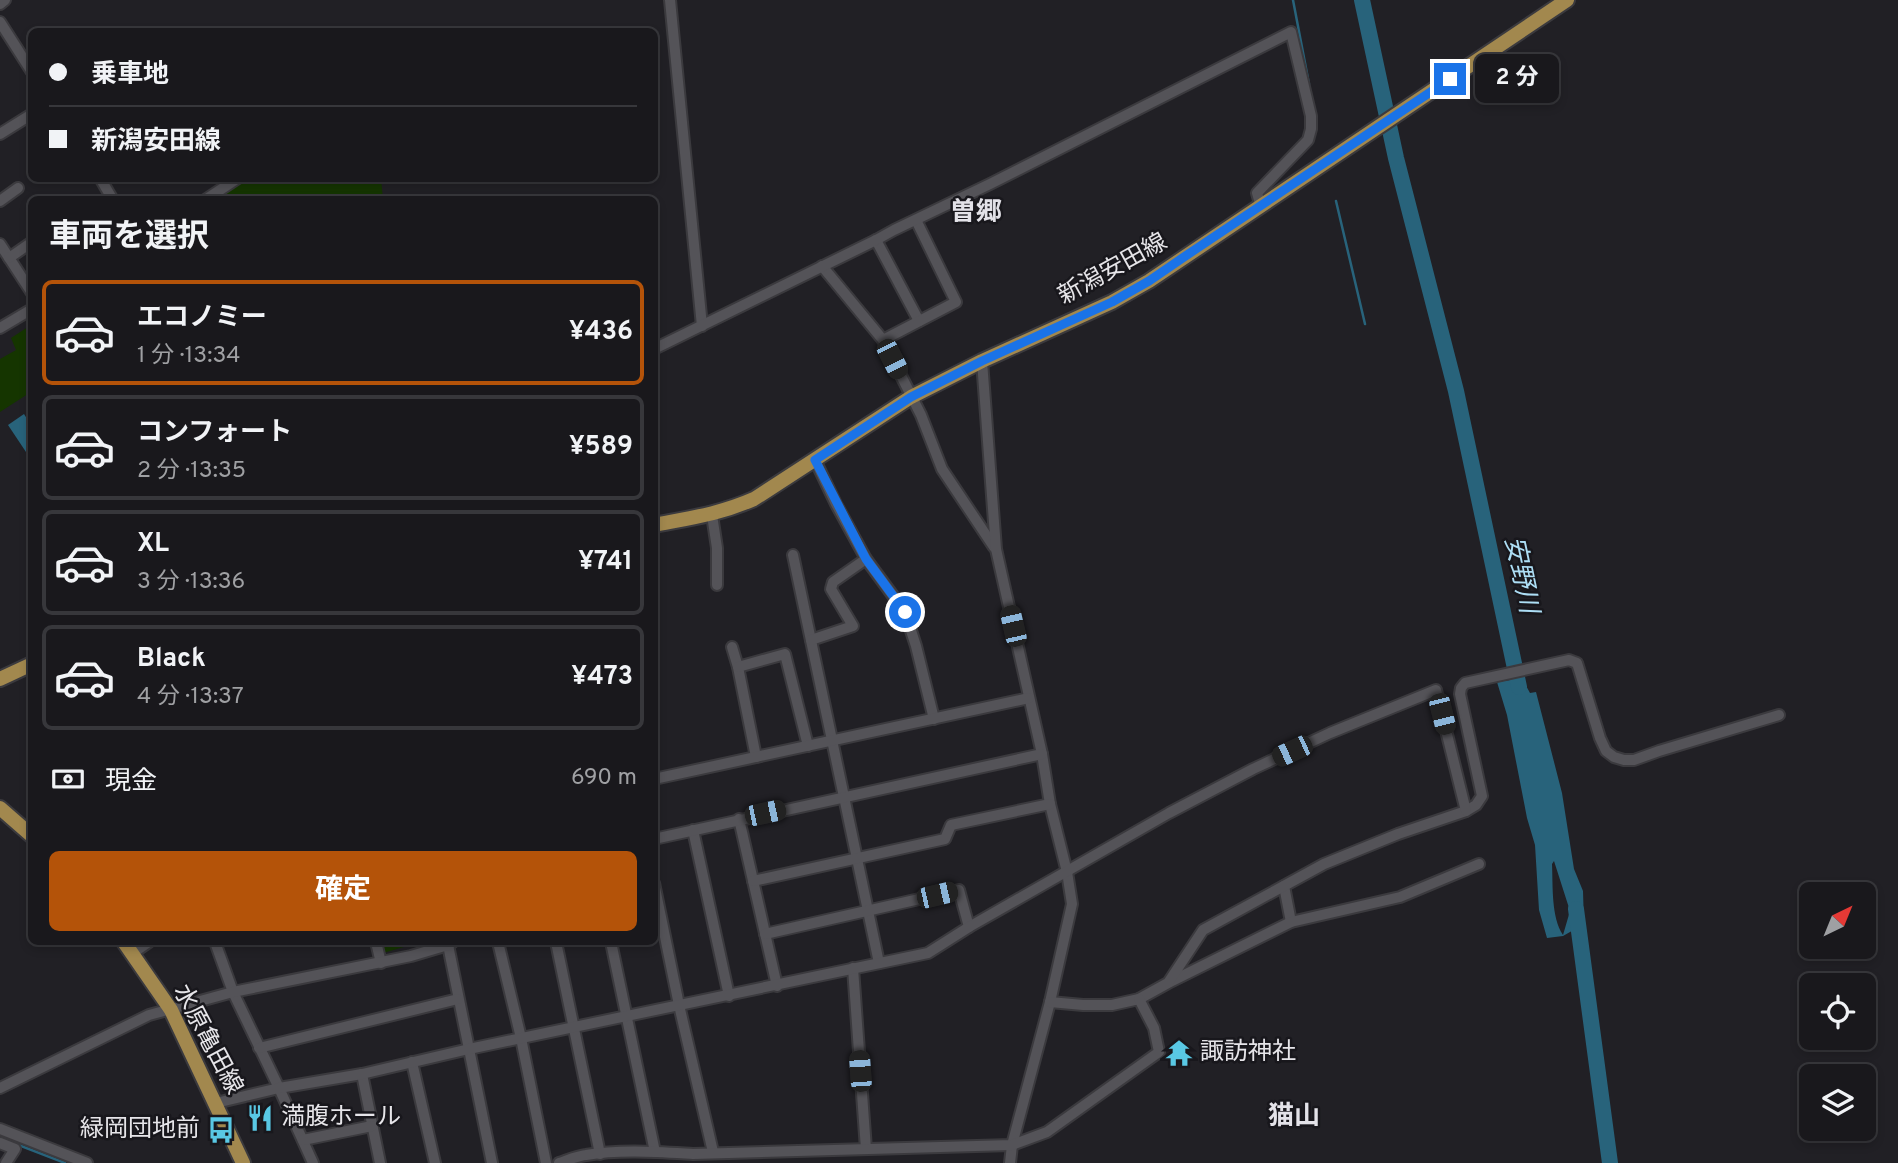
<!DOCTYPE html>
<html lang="ja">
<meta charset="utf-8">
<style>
body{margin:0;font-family:Overpass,"Noto Sans JP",sans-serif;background:#222125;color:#f1f3f6;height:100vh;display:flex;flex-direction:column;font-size:26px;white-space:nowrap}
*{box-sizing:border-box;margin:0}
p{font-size:23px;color:#9fa0a3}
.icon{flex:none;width:38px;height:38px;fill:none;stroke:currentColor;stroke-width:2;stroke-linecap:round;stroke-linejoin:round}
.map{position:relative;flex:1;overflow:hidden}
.details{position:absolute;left:28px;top:196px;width:630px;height:749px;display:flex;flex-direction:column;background:#19181c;border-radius:10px;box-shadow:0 4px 10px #0003,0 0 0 2px #37373b}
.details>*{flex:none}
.guide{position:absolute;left:28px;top:28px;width:630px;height:154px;border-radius:10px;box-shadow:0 4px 10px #0003,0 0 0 2px #37373b;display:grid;align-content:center;height:154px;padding:0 21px;background:#19181c}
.needle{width:46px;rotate:43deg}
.tools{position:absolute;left:1799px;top:882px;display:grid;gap:14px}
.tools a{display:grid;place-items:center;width:77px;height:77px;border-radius:10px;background:#19181c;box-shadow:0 4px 10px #0003,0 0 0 2px #37373b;font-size:35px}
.end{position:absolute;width:32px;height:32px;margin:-16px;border:9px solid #1a73e8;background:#fff;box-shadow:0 0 0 4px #fff}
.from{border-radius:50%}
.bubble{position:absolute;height:49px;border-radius:10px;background:#19181c;box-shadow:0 4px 10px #0003,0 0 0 2px #37373b;font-size:23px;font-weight:700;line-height:49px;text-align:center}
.car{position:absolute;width:21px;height:42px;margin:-21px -10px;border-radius:9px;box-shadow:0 0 5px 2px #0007;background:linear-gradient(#222 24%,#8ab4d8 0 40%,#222 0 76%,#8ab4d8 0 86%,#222 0)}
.guide b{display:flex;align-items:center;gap:24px;height:66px;font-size:26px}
.guide b+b{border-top:2px solid #37373b}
.guide i{width:18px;height:18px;background:#f1f3f6}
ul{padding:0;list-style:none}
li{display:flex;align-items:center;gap:21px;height:105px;margin:0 14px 10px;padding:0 7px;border:4px solid #37373b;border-radius:10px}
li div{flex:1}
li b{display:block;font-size:26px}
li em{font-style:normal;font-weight:700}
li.active{border-color:#b45309}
li>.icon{width:63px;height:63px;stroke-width:1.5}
h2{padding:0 21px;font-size:32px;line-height:84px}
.pay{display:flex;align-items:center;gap:18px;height:77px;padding:0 21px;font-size:26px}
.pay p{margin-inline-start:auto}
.primary-button{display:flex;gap:14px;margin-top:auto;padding:14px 21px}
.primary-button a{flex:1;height:80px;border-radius:10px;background:#b45309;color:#fff;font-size:28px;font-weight:700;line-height:80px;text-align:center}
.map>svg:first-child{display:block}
</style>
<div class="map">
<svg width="1898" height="1163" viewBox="0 0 1898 1163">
<rect width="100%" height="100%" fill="#212025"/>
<g fill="#153500">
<path d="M247,178L381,179L383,199L215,200Z"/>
<path d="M31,325V392L0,412V359L16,350L11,338Z"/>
<path d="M380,942H421L383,953Z"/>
</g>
<g fill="#28637b" fill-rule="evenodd">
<path d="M24,414L31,425V449L26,452L8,425Z"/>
<path d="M1517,679L1524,682L1530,693L1536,692L1562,793L1574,869L1583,891L1584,924L1563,936L1547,938L1539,910L1535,845L1527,818L1507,715L1497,682ZM1554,861L1570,911L1563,935C1551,917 1553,886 1552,864Z"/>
</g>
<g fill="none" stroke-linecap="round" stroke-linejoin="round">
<g stroke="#28637b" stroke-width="2.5">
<path d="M1293,0L1309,84"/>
<path d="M1336,201L1365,324"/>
<path d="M16,1144L65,1163"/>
</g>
<g stroke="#28637b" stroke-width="16">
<path d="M1362,0L1396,158L1456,391L1519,687"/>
<path d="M1576,909L1610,1163"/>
</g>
<defs>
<g id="minor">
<path d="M670,0L702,326"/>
<path d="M0,4L5,0"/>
<path d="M0,22L32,72"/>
<path d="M0,134L32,114"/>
<path d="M100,178L113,200"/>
<path d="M205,200L238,178"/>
<path d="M0,201L18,188"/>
<path d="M876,240L919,321"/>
<path d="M0,244L32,293"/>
<path d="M9,258L32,242"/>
<path d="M822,266L883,340L921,415L942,469L994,547"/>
<path d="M0,328L32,309"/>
<path d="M883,340L956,302L916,220"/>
<path d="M654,349L876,240L894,230L990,184L1291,32L1311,116V129L1308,140L1257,193L1261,207"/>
<path d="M982,361L996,549L1042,754L1050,804L1067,872L1072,904L1050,1002L1012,1145L1010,1163"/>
<path d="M815,460L836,504L866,559L905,612L916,646L934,719"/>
<path d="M712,515L717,548V585"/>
<path d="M793,555L879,963"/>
<path d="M811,640L853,626L831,589L833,582L866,559"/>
<path d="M732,647L738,667L756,757"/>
<path d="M738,667L785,654L808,746"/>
<path d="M654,779L1029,698"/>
<path d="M739,819L777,986"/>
<path d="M693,830L729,996"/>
<path d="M654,839L1042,754"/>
<path d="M753,881L945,839L951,825L1050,804"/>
<path d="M654,883L679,1005L713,1152"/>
<path d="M1284,886L1291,922"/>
<path d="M765,934L959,890L969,927"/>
<path d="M215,942L233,992L279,1088L313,1163"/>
<path d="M376,942L381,963"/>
<path d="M498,942L521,1038L546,1163"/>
<path d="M556,942L600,1154"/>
<path d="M611,942L655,1152"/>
<path d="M448,945L492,1163"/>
<path d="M133,953L149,942"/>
<path d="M853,968L866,1149"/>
<path d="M1170,982L1291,922L1400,897L1479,864"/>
<path d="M1050,1002L1083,1005H1112L1139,999L1168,983L1203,930L1324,864L1398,834L1466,811L1476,805L1482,796L1460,694L1461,688L1465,683L1569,660L1577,663L1600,738L1606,751L1614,757L1624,760H1634L1659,751L1779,715"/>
<path d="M259,1048L458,999"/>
<path d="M412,1062L435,1163"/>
<path d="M362,1074L380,1163"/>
<path d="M0,1088L149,1015L233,992L411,956L448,945L453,942"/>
<path d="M216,1103L279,1088L362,1074L469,1049L928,953L969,927L1169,813L1253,769L1330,733L1436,690L1466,811"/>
<path d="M0,1129L87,1163"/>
<path d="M303,1140L372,1126"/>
<path d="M0,1143L15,1149L6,1163"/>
<path d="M559,1163C568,1160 577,1156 586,1155C620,1149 659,1152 693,1154L1012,1145L1047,1132L1159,1052L1154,1028L1139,999"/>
</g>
<g id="major">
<path d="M654,525C690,518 720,514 754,499L911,397L982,361L1112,302L1149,281L1567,0"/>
<path d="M0,679L32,664"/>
<path d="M0,808L32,836"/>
<path d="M124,942L171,1010L243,1163"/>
</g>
</defs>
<use href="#minor" stroke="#3b3a3e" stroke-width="14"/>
<use href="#major" stroke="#3b3a3e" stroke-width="18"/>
<use href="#minor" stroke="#545358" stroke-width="10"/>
<use href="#major" stroke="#a2884e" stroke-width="14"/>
</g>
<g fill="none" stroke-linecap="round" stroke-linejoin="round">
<path stroke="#1a73e8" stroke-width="9" d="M905,612L866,559L815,460L911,397L982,361L1112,302L1149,281L1184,257L1450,79"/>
</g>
<defs>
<symbol id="temple-bare" viewBox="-9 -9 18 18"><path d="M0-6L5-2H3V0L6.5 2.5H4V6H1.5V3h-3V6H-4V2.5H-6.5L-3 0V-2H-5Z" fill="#59c8e4" stroke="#18171c" stroke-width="2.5" paint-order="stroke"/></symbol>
<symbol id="restaurant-bare" viewBox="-9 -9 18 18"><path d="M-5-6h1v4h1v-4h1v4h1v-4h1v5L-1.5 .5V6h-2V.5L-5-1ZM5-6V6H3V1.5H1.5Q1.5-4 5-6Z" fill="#59c8e4" stroke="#18171c" stroke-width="2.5" paint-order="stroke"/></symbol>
<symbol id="bus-bare" viewBox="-9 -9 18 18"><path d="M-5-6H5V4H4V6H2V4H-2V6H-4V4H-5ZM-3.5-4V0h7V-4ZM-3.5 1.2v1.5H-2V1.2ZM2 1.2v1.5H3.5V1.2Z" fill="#59c8e4" stroke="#18171c" stroke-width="2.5" paint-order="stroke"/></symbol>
</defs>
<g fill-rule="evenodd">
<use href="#temple-bare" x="1160" y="1034" width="38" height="38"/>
<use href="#restaurant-bare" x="241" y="1099" width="38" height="38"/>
<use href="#bus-bare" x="202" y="1111" width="38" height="38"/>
</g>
<g text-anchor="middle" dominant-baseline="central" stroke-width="5" stroke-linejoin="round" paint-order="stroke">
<g font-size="24" fill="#e6e5e9" stroke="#18171c">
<text transform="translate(1113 270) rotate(-29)">新潟安田線</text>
<text transform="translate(207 1040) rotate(62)">水原亀田線</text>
</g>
<g font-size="24" fill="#e6e5e9" stroke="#18171c" text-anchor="start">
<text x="1200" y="1053">諏訪神社</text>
<text x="281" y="1118">満腹ホール</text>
<text x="200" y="1130" text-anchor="end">緑岡団地前</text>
</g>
<g font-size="26" font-weight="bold" fill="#e3e2e8" stroke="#18171c">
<text x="976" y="213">曽郷</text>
<text x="1294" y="1117">猫山</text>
</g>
<g font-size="26" font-style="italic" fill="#addef5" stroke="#18171c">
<text transform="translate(1520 575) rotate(78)">安野川</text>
</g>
</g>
</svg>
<div class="tools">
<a><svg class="needle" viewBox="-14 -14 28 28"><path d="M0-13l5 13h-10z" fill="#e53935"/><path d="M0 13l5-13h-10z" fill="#9fa0a3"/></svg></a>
<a><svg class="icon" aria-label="locate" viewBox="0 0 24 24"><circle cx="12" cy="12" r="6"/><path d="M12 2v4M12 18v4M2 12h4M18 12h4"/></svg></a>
<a><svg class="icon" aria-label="layers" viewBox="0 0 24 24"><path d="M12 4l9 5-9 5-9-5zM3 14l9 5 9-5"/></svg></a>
</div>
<i class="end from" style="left:905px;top:612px"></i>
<i class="end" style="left:1450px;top:79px"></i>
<div class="bubble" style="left:1475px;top:54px;width:84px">2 分</div>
<i class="car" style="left:892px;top:359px;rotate:153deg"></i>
<i class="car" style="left:1013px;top:626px;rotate:347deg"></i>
<i class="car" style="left:1442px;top:714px;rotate:166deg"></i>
<i class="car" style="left:1292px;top:751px;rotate:245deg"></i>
<i class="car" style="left:765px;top:813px;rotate:78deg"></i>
<i class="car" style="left:937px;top:895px;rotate:77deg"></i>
<i class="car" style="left:860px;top:1071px;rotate:356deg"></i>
<div class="guide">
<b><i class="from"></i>乗車地</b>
<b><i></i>新潟安田線</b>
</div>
<section class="details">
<h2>車両を選択</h2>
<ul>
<li class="active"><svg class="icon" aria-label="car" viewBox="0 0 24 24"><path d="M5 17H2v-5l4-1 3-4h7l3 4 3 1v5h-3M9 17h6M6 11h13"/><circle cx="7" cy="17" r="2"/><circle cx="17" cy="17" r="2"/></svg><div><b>エコノミー</b><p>1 分 · 13:34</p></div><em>¥436</em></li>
<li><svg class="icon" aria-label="car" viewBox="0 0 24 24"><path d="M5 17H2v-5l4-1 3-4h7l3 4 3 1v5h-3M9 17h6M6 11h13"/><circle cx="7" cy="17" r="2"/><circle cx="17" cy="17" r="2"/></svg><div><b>コンフォート</b><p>2 分 · 13:35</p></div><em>¥589</em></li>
<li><svg class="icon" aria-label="car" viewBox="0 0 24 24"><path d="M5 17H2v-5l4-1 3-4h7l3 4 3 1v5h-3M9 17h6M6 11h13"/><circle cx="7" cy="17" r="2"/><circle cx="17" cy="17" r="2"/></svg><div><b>XL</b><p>3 分 · 13:36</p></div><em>¥741</em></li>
<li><svg class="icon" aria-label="car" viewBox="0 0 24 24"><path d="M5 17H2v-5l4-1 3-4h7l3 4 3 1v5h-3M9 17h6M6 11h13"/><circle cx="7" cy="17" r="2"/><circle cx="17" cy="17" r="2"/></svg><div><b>Black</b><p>4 分 · 13:37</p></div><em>¥473</em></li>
</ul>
<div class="pay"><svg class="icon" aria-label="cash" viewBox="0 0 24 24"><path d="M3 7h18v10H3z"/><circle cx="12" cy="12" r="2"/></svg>現金<p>690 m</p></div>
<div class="primary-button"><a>確定</a></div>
</section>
</div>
